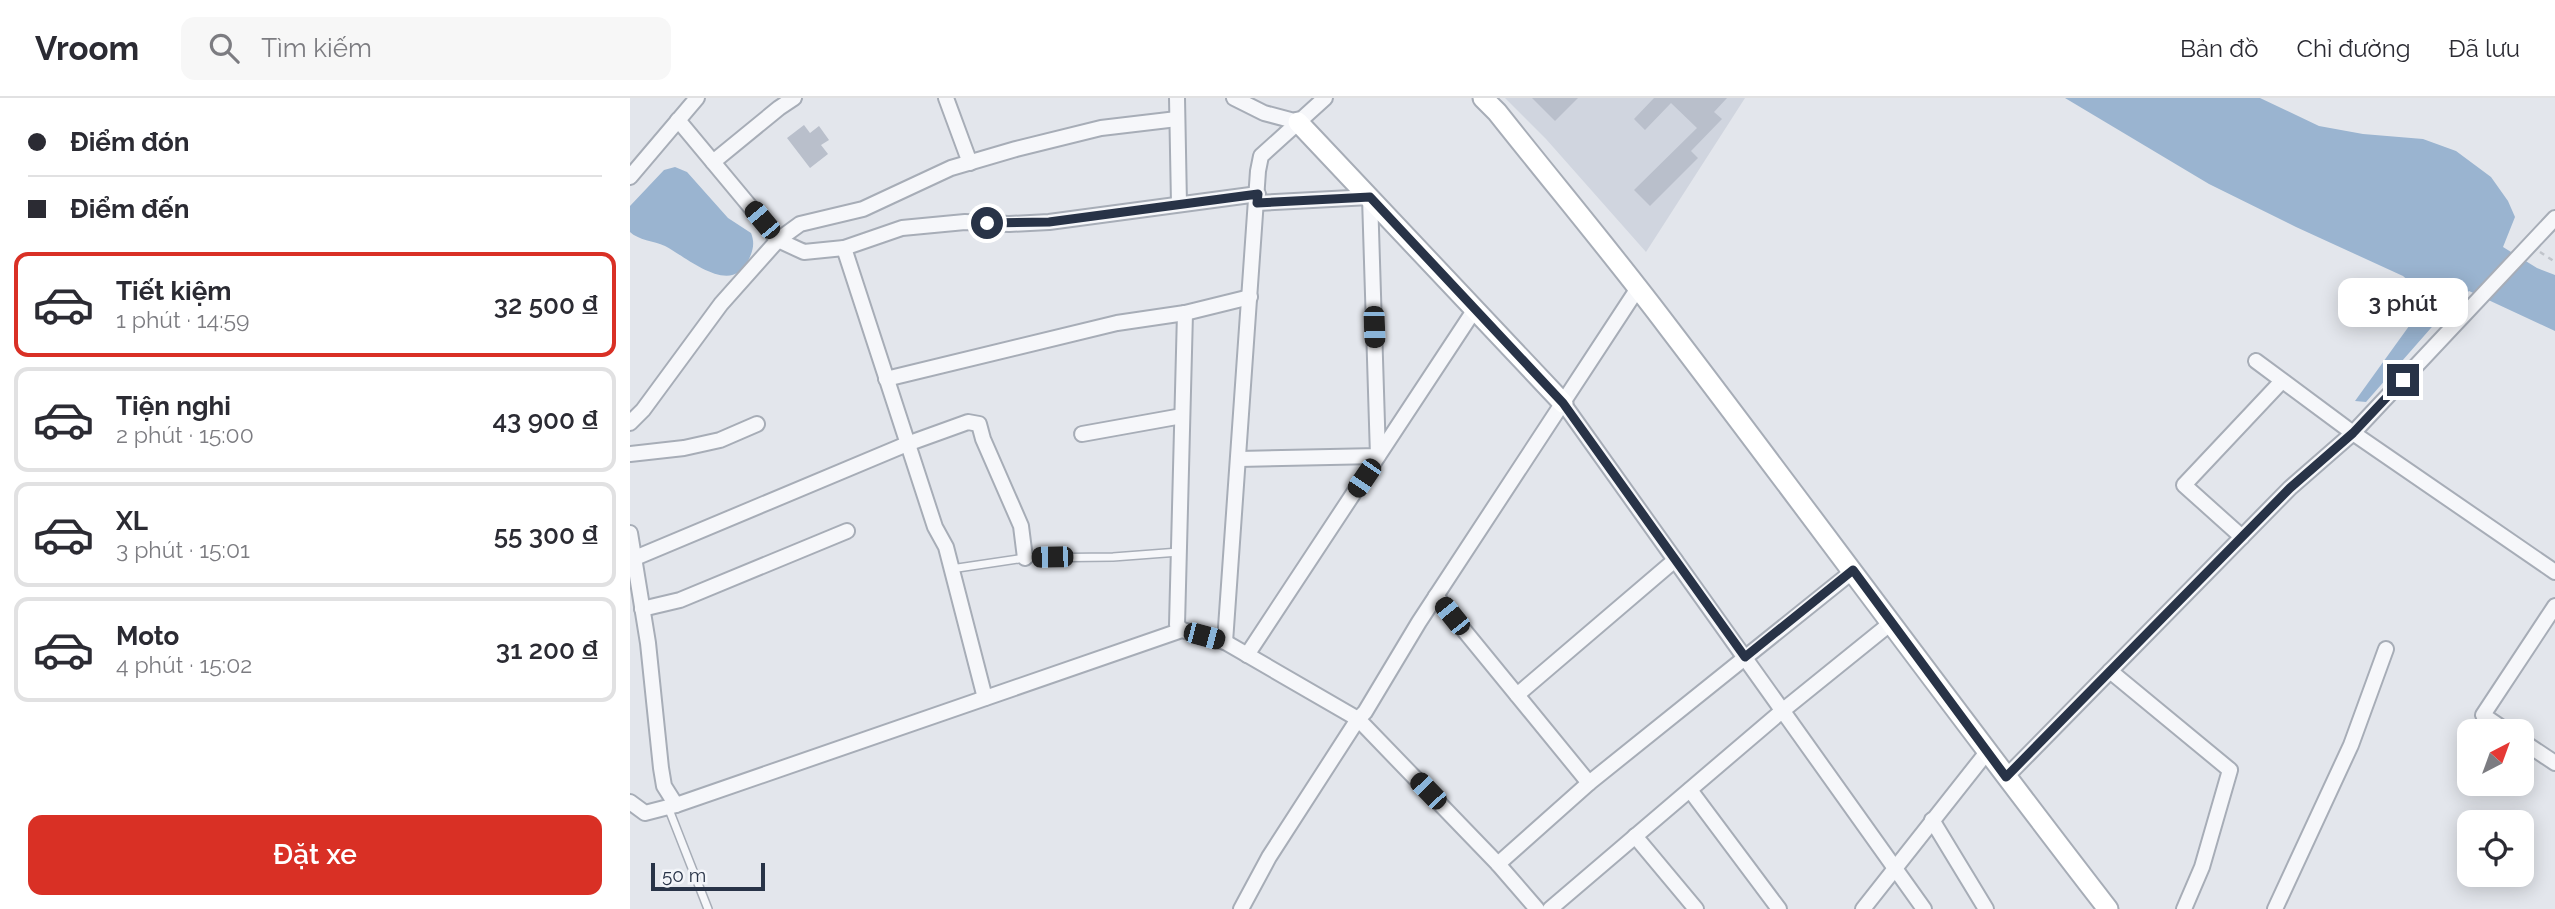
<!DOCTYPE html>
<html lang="vi">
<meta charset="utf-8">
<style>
body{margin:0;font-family:Raleway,sans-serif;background:#f7f7f7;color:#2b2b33;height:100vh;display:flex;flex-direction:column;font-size:26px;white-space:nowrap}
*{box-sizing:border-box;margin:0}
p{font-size:23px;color:#7c7c81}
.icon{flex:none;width:38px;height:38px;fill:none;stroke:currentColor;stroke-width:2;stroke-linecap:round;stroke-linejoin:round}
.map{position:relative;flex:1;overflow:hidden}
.sheet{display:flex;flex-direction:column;background:#fff;width:630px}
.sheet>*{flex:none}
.top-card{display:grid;align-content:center;height:154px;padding:0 28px;background:#fff}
.needle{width:46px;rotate:41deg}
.controls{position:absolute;left:1827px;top:621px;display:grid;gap:14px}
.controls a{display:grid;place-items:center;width:77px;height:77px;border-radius:14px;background:#fff;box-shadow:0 4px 18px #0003;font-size:35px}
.scale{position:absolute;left:21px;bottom:18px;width:114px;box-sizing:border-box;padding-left:7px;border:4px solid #283347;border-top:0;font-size:19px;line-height:24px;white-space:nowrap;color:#283347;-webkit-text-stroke:5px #f3f5f9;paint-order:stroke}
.end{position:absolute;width:32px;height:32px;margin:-16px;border:9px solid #283347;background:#fff;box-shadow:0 0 0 4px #fff}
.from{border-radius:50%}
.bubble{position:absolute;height:49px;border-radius:14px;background:#fff;box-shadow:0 4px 18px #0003;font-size:23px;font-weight:600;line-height:49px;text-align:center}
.car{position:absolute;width:21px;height:42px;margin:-21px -10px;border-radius:9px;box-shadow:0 0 5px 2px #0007;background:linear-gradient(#222 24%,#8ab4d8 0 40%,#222 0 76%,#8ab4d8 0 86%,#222 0)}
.top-card b{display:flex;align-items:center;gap:24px;height:66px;font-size:26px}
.top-card b+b{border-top:2px solid #e1e1e2}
.top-card i{width:18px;height:18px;background:#2b2b33}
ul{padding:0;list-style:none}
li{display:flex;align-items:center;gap:21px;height:105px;margin:0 14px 10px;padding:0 14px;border:4px solid #e1e1e2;border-radius:14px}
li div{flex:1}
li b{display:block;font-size:26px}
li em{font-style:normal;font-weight:600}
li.active{border-color:#d93025}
li>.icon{width:63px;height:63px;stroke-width:1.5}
.button{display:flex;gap:14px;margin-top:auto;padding:14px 28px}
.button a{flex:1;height:80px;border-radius:14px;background:#d93025;color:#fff;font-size:28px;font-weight:600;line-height:80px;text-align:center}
header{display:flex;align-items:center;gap:42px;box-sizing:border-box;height:98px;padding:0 35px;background:#fff;border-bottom:2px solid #e1e1e2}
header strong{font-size:33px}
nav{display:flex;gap:38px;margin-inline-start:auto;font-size:24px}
.search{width:490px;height:63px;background:#f7f7f7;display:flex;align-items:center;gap:18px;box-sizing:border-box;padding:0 24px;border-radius:14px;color:#7c7c81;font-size:26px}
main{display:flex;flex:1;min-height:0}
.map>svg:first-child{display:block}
</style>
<header>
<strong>Vroom</strong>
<div class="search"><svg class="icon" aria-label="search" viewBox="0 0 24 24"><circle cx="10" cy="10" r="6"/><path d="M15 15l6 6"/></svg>Tìm kiếm</div>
<nav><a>Bản đồ</a><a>Chỉ đường</a><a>Đã lưu</a></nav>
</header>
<main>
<section class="sheet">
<div class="top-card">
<b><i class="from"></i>Điểm đón</b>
<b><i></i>Điểm đến</b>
</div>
<ul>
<li class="active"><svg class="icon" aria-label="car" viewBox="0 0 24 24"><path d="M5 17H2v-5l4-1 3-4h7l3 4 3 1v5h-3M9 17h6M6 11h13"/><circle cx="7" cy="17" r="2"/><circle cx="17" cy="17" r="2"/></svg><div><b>Tiết kiệm</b><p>1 phút · 14:59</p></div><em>32 500 ₫</em></li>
<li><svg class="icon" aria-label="car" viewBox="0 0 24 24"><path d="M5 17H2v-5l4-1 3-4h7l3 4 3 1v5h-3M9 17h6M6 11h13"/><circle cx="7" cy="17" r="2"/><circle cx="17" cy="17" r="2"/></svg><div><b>Tiện nghi</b><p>2 phút · 15:00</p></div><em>43 900 ₫</em></li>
<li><svg class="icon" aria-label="car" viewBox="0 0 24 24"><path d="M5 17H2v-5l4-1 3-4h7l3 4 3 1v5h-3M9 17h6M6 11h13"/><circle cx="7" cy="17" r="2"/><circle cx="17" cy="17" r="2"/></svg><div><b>XL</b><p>3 phút · 15:01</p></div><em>55 300 ₫</em></li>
<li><svg class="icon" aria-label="car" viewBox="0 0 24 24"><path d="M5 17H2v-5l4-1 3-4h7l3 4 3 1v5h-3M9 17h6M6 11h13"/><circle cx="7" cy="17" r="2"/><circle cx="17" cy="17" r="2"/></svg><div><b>Moto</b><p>4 phút · 15:02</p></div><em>31 200 ₫</em></li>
</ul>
<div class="button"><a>Đặt xe</a></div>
</section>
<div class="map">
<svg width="1925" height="811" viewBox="0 0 1925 811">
<rect width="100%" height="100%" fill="#e3e6ec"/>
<path fill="#d0d5df" d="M875,0H1115L1016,154L916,41Z"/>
<g fill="#9ab4d0">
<path d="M1435,0H1630L1689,28L1733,36L1793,41L1826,53L1861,79L1878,103L1885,119L1873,149L1907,170L1925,177V233L1839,193L1808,222L1736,304L1725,303L1787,217L1794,201L1789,192L1773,178L1666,129L1579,86Z"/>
<path d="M45,69L57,74L98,120L121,135C125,145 123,152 119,161C102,200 58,160 35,148C24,143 8,142 0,134V108L34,72Z"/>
</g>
<g fill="#b9bfcb">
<path d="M902,0H948L925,23Z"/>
<path d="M1024,0H1097L1084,14L1092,21L1061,53L1068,60L1020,108L1004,92L1067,30L1041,5L1015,32L1004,21Z"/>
<path d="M174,27L180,35L189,28L199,42L191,47L198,56L180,70L157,40Z"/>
</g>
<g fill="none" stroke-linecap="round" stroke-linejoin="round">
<defs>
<g id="lane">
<path d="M321,471L395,460L483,459L549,454"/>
<path d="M38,709L78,811"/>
</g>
<g id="street">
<path d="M316,0L340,65"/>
<path d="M547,0L549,106"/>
<path d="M604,0L634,15L668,24"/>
<path d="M48,22L148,142L174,154L214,150L272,130L335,124L379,126L419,124L628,96"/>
<path d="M83,64L149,10L164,0"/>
<path d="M0,79L67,0"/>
<path d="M214,150L305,429L316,449L355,600"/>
<path d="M1626,263L1723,335L1925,474"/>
<path d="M256,281L487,225L555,215L620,199"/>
<path d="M933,305L1294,811"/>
<path d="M0,325L13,312L91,206L148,142L170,126L233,111L321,70L386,51L471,30L547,21"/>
<path d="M452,336L552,318"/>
<path d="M0,356L54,350L90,342L127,326"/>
<path d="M609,361L748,358L740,99L627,105"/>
<path d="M0,435L18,545L31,670L34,688L46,707"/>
<path d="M1612,439L1554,387L1652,283"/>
<path d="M5,460L277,346L338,324L349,326L353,341L391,428L395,460"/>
<path d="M806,498L959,685"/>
<path d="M12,511L50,502L217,433"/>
<path d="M552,532L547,527L555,215"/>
<path d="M595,544L628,73L631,58L695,0"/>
<path d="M617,557L845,211"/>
<path d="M1480,573L1600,672L1572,769L1554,811"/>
<path d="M887,597L1045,462"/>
<path d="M1878,634L1853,617L1925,508"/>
<path d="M1892,643L1925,665"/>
<path d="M1376,679L1660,390L1723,335L1925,120"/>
<path d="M1060,692L1149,811"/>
<path d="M0,704L15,715L46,707L552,532L595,544L728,621L639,759L611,811"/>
<path d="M1302,722L1356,811"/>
<path d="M1005,738L1066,811"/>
<path d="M868,766L959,685L1223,473"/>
<path d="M907,811L868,766L728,621L735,614L789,524L1008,190"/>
<path d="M920,811L1152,613L1261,525"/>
<path d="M1233,811L1357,654"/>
<path d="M1645,811L1721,647L1756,551"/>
</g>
<g id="secondary">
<path d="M853,0L867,14C924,86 983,156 1038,229C1186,423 1329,619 1478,811"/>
<path d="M668,24L933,305"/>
</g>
</defs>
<use href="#lane" stroke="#a7adb7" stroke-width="10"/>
<use href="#street" stroke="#a7adb7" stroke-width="18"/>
<use href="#secondary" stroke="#a7adb7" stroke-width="23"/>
<path stroke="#c0c4cb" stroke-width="2.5" stroke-dasharray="5 5" stroke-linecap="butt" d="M1910,154L1925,164"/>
<use href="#lane" stroke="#f6f7fa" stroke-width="7"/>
<use href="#street" stroke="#f6f7fa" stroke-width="14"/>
<use href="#secondary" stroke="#fff" stroke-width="19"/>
</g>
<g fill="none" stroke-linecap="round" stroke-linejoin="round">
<path stroke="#283347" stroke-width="9" d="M357,125L419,124L628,96L627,105L740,99L933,305L1115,559L1223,472L1376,679L1660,390L1723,335L1773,282"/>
</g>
</svg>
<div class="controls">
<a><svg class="needle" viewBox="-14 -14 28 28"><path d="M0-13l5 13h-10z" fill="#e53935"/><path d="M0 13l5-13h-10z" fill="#7c7c81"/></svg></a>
<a><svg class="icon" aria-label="locate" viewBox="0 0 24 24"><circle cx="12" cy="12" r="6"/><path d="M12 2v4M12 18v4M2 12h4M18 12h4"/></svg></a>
</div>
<div class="scale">50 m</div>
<i class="end from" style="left:357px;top:125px"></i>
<i class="end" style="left:1773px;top:282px"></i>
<div class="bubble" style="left:1708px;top:180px;width:130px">3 phút</div>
<i class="car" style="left:132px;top:122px;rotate:320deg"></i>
<i class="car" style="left:744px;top:229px;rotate:178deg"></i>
<i class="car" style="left:734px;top:380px;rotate:214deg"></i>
<i class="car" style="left:422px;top:459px;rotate:269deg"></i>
<i class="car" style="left:822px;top:518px;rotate:321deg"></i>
<i class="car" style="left:574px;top:538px;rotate:105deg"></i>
<i class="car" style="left:798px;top:693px;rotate:316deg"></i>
</div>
</main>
